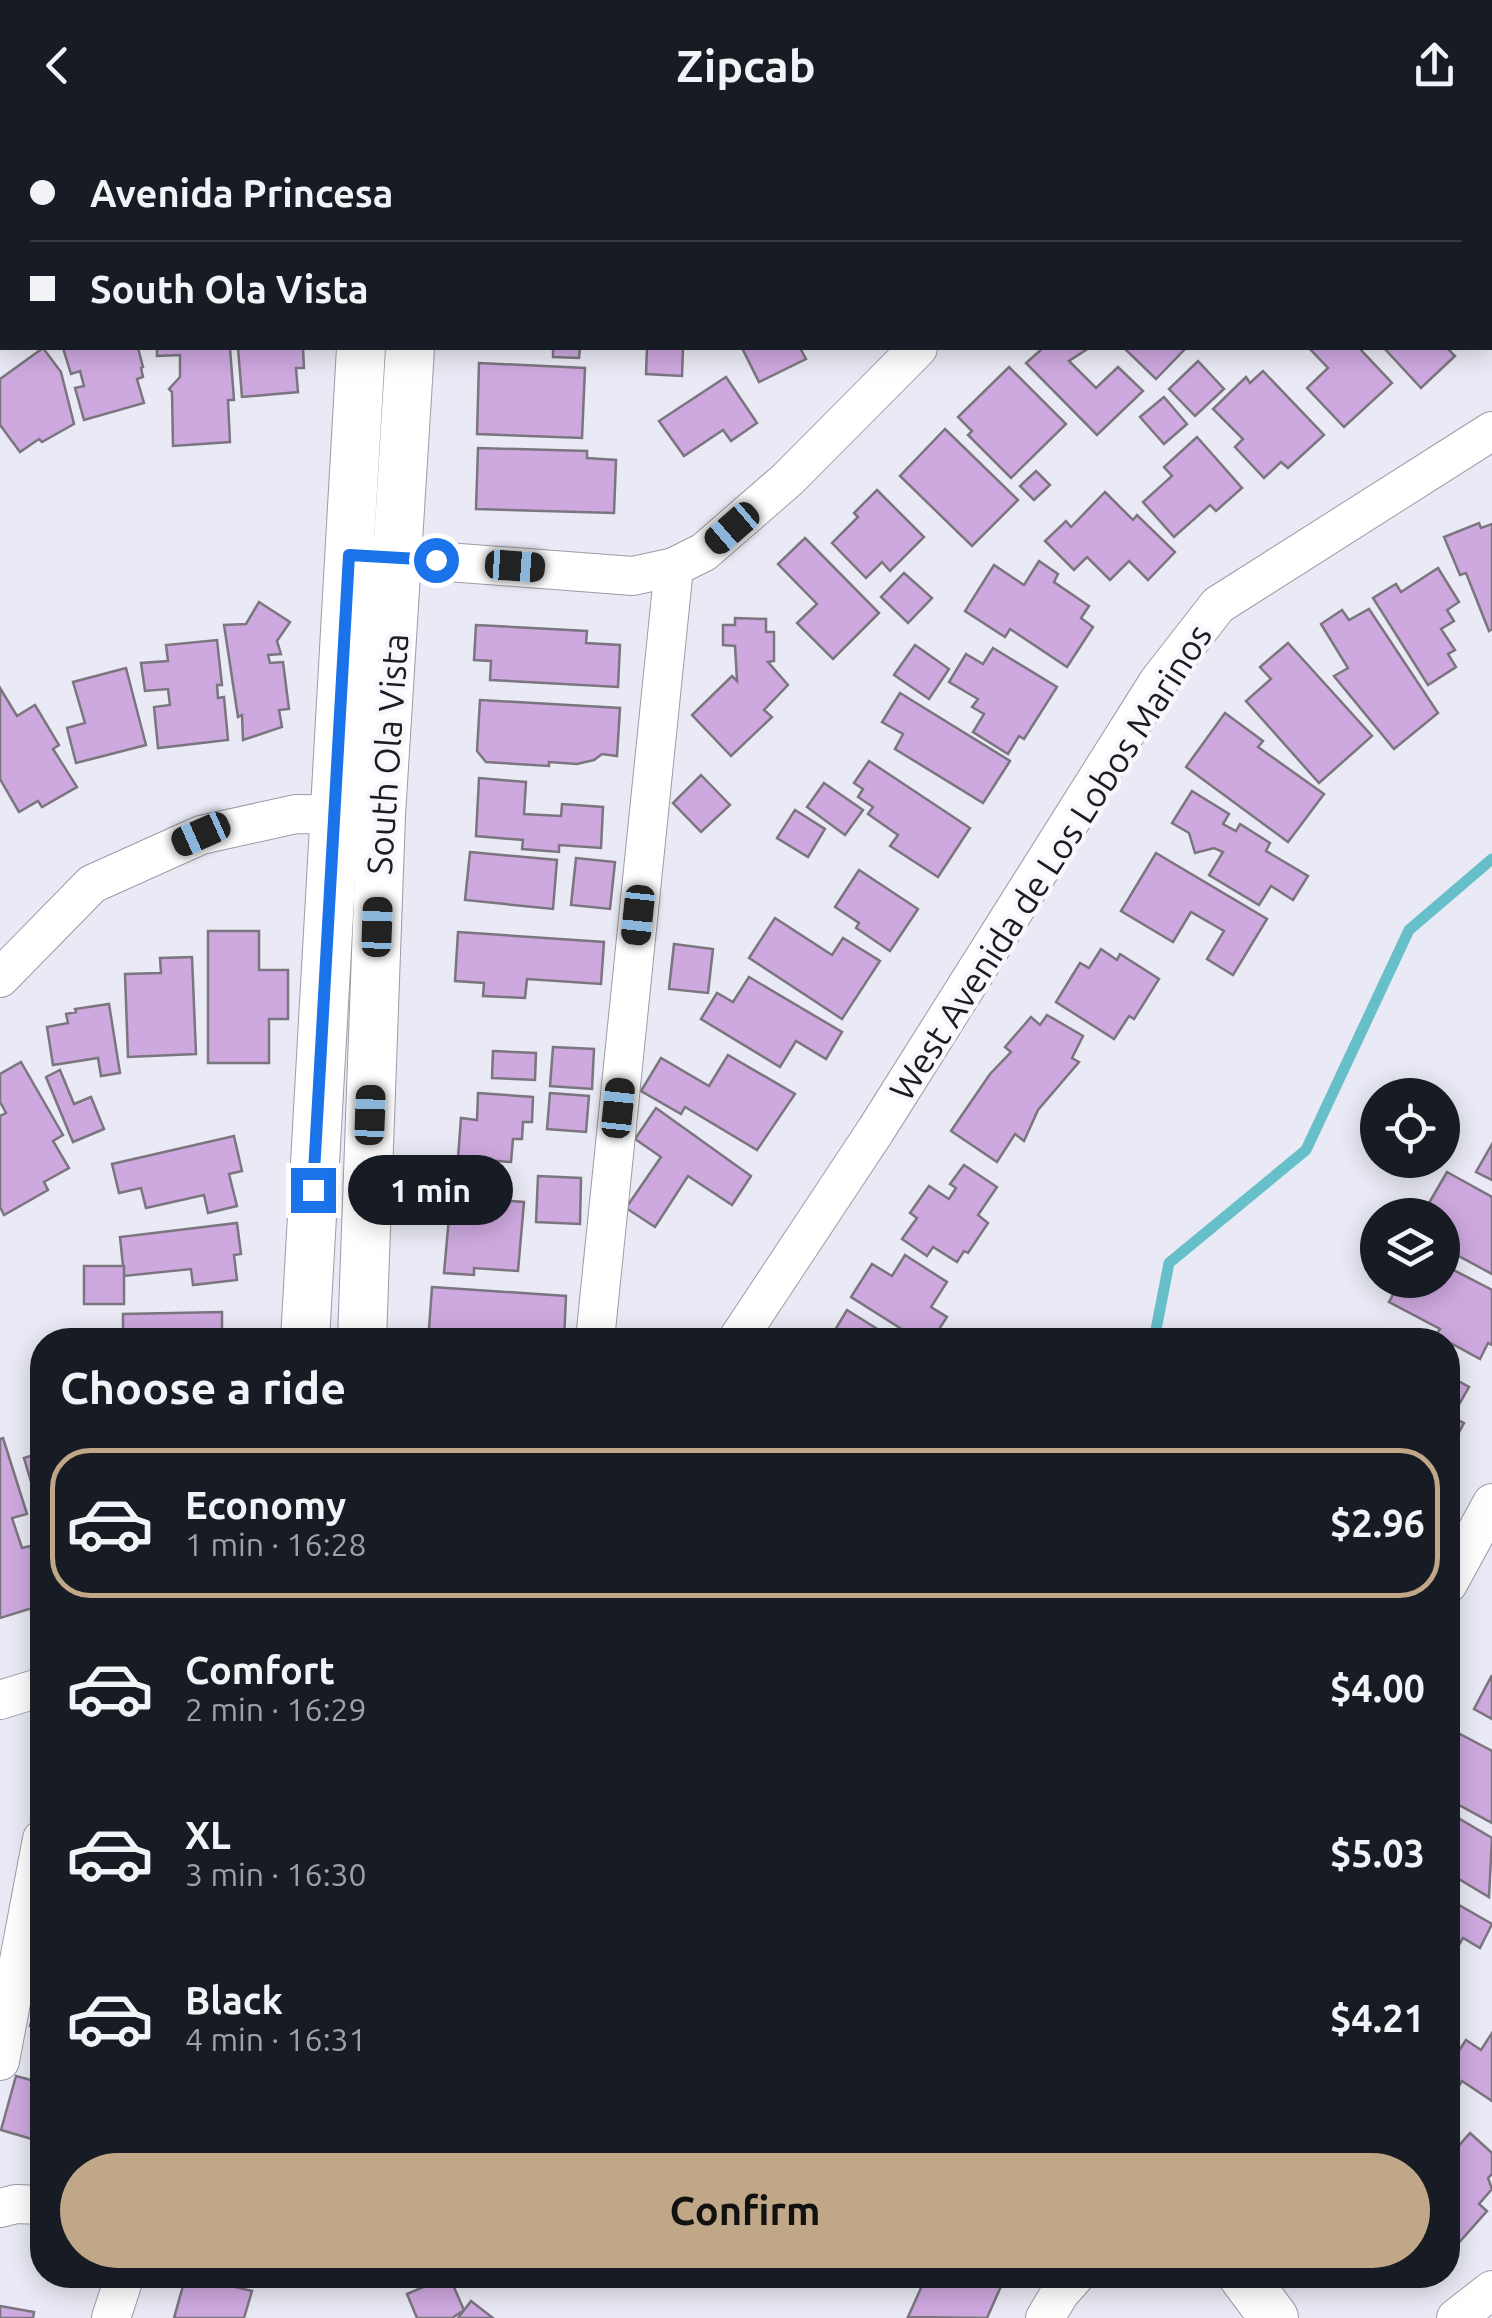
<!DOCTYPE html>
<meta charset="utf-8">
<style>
body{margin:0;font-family:Ubuntu,sans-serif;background:#20242c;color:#f1f3f6;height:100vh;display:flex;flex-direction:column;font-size:38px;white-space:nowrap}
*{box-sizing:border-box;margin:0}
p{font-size:32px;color:#9ea1a6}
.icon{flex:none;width:55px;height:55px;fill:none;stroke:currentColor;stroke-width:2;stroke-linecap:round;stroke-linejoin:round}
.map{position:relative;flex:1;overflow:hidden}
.sheet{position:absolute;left:30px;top:1198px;width:1430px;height:960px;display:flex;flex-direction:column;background:#171b24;border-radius:40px;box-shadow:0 5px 25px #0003}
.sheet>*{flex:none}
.hud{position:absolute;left:0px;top:0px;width:1492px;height:220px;box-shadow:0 5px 25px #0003;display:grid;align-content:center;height:220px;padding:0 30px;background:#171b24}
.tools{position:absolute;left:1360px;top:948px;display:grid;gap:20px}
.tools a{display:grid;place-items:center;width:100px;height:100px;border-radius:50%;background:#171b24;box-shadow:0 5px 25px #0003;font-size:50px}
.end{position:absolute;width:45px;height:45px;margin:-22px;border:12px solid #1a73e8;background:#fff;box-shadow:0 0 0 5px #fff}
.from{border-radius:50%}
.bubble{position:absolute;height:70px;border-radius:35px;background:#171b24;box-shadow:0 5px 25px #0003;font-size:32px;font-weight:600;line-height:70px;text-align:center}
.car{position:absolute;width:30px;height:60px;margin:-30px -15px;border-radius:12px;box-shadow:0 0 8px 2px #0007;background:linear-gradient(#222 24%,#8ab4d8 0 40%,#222 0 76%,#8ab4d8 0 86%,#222 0)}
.hud b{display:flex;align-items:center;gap:35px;height:95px;font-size:38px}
.hud b+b{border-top:2px solid #363941}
.hud i{width:25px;height:25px;background:#f1f3f6}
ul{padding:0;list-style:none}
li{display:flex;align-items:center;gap:30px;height:150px;margin:0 20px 15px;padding:0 10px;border:5px solid transparent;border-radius:40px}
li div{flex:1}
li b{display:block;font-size:38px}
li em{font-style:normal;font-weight:600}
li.current{border-color:#c0a787}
li>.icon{width:90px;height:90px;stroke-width:1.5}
h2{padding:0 30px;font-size:45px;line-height:120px}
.button{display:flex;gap:20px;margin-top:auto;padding:20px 30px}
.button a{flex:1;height:115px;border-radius:60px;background:#c0a787;color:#111;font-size:40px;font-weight:600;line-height:115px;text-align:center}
header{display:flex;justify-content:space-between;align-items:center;height:130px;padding:0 30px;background:#171b24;font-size:45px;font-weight:600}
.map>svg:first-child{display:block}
</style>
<header><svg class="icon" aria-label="back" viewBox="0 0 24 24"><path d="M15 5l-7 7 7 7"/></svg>Zipcab<svg class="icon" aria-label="share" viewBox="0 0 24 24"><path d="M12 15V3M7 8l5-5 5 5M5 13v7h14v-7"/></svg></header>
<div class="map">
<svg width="1492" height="2188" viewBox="0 0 1492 2188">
<rect width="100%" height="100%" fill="#e9eaf5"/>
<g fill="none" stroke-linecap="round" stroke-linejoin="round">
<path stroke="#67c0c9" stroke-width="11" d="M1154,1210L1169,1133L1306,1020L1409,800L1492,729"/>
</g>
<g fill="#cea9e0" stroke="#7b757e" stroke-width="2.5">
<path d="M43,218L61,242L74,294L42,312L39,309L20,322L0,295V249Z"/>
<path d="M63,218H138L143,237L141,238L143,247L137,249L144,273L84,290L75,258L84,256L80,241L71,244Z"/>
<path d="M157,218H230L234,270H228L230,312L173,316L172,262L169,259L180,247V225L157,226Z"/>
<path d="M238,218H303L304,238H296L298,262L242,267Z"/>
<path d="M553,218H580L579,228L553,227Z"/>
<path d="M647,218H683L682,246L646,244Z"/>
<path d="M742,218H800L806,229L759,252Z"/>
<path d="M1043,218H1089L1069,231L1096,258L1118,237L1143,261L1097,305L1026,233Z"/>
<path d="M1129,218H1186L1156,249L1126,220Z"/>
<path d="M1309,218H1359L1392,253L1344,297L1307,258L1328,238Z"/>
<path d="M1384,218H1447L1455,226L1421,258Z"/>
<path d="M1198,231L1224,259L1195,286L1169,259Z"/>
<path d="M479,233L585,238L582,308L477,304Z"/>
<path d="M1009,237L1066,294L1011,348L968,305L972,301L958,287Z"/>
<path d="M1263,241L1324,305L1288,338L1281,332L1264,348L1235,317L1243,309L1213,279L1246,247L1250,253Z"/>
<path d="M726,247L757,293L731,311L723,300L684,326L659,291Z"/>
<path d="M1164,267L1187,294L1164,314L1140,287Z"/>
<path d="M945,299L1018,370L972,416L900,346Z"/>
<path d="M1197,307L1242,358L1216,381L1210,375L1174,407L1143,372L1172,346L1164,337Z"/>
<path d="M478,318L587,321V328L616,330L614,383L476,379Z"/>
<path d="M1036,341L1050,355L1034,370L1020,356Z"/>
<path d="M877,360L924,407L890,441L882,432L866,448L832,413L858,387L854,383Z"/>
<path d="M1105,362L1133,390L1137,385L1175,422L1148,450L1129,431L1110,450L1087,427L1074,440L1045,411L1066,391L1071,397Z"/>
<path d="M1479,393L1481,398L1492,394V499L1489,501L1466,443L1460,445L1444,407Z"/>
<path d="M805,408L879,483L833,529L797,493L817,474L778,434Z"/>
<path d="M1039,431L1058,444L1054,452L1089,476L1081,488L1093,497L1067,537L1010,499L1005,507L965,481L994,435L1024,455Z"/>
<path d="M1438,438L1459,472L1447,480L1454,491L1441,499L1455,520L1448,524L1456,537L1428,555L1373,468L1396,454L1401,462Z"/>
<path d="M904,443L932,468L908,493L881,467Z"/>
<path d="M259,472L290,492L277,511L281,524L268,525L270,533L283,532L289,579L279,580L282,597L243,610L242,585L238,587L224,495L246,494Z"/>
<path d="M1369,479L1438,583L1394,619L1334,546L1348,538L1321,494L1342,480L1349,490Z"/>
<path d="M735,488L766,489V502H774V531L768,532L788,555L764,580L772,587L731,626L692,585L732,546L737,551L735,516L723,515V495H735Z"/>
<path d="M476,495L587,501L586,513L620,515L618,557L490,550L491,531L474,530Z"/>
<path d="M217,510L222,555H217L218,568L224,567L228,610L158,618L154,577L170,575L168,559L145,561L141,533L168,531L166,515Z"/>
<path d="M1288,513L1372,606L1319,653L1246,571L1271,549L1260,537Z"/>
<path d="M915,515L949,539L929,569L894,545Z"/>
<path d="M993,518L1057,557L1024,609L1019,606L1008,624L973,602L984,584L972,577L978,569L949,552L966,524L983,534Z"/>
<path d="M126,538L146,615L76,633L67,598L85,593L73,552Z"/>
<path d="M0,558L17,586L35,575L59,615L53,619L77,657L42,677L38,671L19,682L0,649Z"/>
<path d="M900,563L1010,631L983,673L895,619L903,604L882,592Z"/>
<path d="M480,570L620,578L617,626L602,624L594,630L577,634L549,632V636L486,632L477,621Z"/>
<path d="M1225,583L1263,611L1258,617L1324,664L1288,712L1186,637Z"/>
<path d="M869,631L970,698L938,747L890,716L898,705L868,684L873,677L858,667L863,659L854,653Z"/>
<path d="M701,645L730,675L701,702L673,673Z"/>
<path d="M479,648L526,652L524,684L561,686L562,674L603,677L601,718L559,715V722L522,719L523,710L476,706Z"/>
<path d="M824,653L863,680L845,705L807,677Z"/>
<path d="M1192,661L1229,684L1223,694L1236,701L1240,694L1270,713L1266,721L1308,746L1293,770L1271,756L1259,775L1209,745L1223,722L1214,718L1195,723L1189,703L1172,693Z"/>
<path d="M795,680L825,699L808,727L777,708Z"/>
<path d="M470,722L557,730L553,779L465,770Z"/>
<path d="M1156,723L1267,789L1233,845L1207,829L1224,801L1191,782L1173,812L1121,781Z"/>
<path d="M576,728L615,732L610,779L571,775Z"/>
<path d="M859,740L918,779L890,821L856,798L859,793L835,777Z"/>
<path d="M775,788L832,825L843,808L880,831L842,889L749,828Z"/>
<path d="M208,801H259V840H288V889H269V933H208Z"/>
<path d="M458,802L604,812L601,854L527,849L525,868L483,866L484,853L455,851Z"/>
<path d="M674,814L713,819L708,863L669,859Z"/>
<path d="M1101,819L1117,830L1120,824L1159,849L1134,889L1129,886L1114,909L1056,872L1080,833L1089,838Z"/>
<path d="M192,827L196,924L128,927L125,844L161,843L160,828Z"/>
<path d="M749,847L842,902L826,929L796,911L780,937L701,889L717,863L733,872Z"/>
<path d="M109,874L120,943L101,946L98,928L53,935L47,897L68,893L66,884L76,882L75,879Z"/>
<path d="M1047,885L1083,906L1072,928L1079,932L1038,980L1024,1011L1015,1004L997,1032L951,1001L990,944L1011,922L1005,917L1031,887L1040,895Z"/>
<path d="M553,917L594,919L592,959L550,956Z"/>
<path d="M493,921L536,923L535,950L492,948Z"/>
<path d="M728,925L795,964L757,1020L685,977L681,984L641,961L661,928L709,956Z"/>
<path d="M21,932L63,1005L53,1011L69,1038L44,1052L48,1060L4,1085L0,1077V986L6,983L0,972V944Z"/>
<path d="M60,940L74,974L91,967L104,999L73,1012L46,947Z"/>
<path d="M478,963L533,967L532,992H523L522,1009H513L511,1032L458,1028L461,988L477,990Z"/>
<path d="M550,963L589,966L586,1002L547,999Z"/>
<path d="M656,978L751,1046L732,1075L688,1046L655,1097L626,1078L661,1027L635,1009Z"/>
<path d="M234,1006L242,1041L229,1044L237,1076L208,1083L204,1065L146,1078L141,1058L119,1063L112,1034Z"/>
<path d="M1492,1014V1050L1476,1042Z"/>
<path d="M964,1035L997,1057L978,1085L988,1093L968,1123L964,1121L957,1132L933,1117L927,1126L902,1109L917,1088L910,1083L929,1056L949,1069L956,1058L950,1054Z"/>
<path d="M1447,1042L1492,1067V1144L1442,1117V1085H1422Z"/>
<path d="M453,1043L485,1046L483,1069L524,1072L518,1141L474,1138V1145L444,1143Z"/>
<path d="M538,1046L581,1048L580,1094L536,1092Z"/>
<path d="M237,1093L241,1124L234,1125L237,1150L193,1155L191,1139L124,1146L120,1107Z"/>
<path d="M905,1125L947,1152L931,1177L947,1187L932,1210H919L851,1167L872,1134L892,1146Z"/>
<path d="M1442,1134L1492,1160V1215L1488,1213L1480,1229L1436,1205L1440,1199L1389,1172L1401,1150H1442Z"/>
<rect x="84" y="1136" width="40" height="38"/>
<path d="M432,1157L566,1166L564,1210H462L463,1202L429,1199Z"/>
<path d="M847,1180L895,1210H829Z"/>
<path d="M222,1182V1203H231V1210H123V1184Z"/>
<path d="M1448,1245L1469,1257L1452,1287L1464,1293L1448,1323Z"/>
<path d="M3,1308L27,1384L12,1388L22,1418L30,1416L42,1455V1475L0,1488V1309Z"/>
<path d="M42,1322V1370L37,1372L24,1328Z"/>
<path d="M1492,1545V1589L1474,1579Z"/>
<path d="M1460,1604L1492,1621V1693L1448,1669V1628Z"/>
<path d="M1448,1682L1492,1708L1489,1767L1457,1748L1451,1757L1448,1755Z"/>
<path d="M1459,1775L1492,1794L1480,1818L1463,1808L1456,1820L1448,1815V1791Z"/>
<path d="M42,1855V1900L30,1896Z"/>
<path d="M1492,1903V1971L1462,1951L1448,1973V1924L1454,1928L1466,1910L1481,1920Z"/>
<path d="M16,1946L42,1953V2012L1,2000Z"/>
<path d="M1470,2003L1492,2023V2044L1488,2048L1492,2059L1479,2074L1487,2081L1455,2117L1448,2110V2028Z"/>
<path d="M186,2145L252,2161L244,2188H174Z"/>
<path d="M946,2145H1006L987,2188L908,2187L925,2149L941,2156Z"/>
<path d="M449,2146L464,2180L452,2188H417L407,2164Z"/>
<path d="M471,2171L493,2188H458Z"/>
<path d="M0,2176L34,2182L33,2188H0Z"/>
</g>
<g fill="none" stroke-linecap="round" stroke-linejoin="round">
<defs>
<g id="minor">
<path d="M295,2L303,0"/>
<path d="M1132,2L1134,0"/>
<path d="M0,104L2,103"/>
<path d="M0,164L2,162"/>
<path d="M368,426L633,446L674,437L704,422L788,349L918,218"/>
<path d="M0,848L92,754L201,705L296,684L359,685"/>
<path d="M595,1210L674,437"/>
<path d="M737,1210L876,1000L1158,552L1218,475L1492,301"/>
<path d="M1448,1454L1492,1373"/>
<path d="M0,1570L42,1557"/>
<path d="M0,1931L42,1709"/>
<path d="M0,2078L16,2074L42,2075"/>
<path d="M111,2188L125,2145"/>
<path d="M1045,2188L1060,2163L1076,2145"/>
<path d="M1456,2188L1492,2160"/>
</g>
<g id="major">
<path d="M396,2L397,0"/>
<path d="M305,1210L361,218"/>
<path d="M362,1210L381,685L410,218"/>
<path d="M1242,2145L1274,2188"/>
</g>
</defs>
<use href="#minor" stroke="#9b9ca6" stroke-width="40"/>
<use href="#major" stroke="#9b9ca6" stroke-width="50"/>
<use href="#minor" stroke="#fff" stroke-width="38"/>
<use href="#major" stroke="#fff" stroke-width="48"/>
</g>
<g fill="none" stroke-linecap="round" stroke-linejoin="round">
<path stroke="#1a73e8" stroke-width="12" d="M313,1060L349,425L436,430"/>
</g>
<g text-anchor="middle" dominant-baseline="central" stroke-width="9" stroke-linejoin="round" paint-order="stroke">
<g font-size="35" fill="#1d1d21" stroke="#f7f7fe">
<text transform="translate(387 624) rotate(-86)">South Ola Vista</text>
<text transform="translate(1050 732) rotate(-57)">West Avenida de Los Lobos Marinos</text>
</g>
</g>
</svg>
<div class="tools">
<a><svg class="icon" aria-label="locate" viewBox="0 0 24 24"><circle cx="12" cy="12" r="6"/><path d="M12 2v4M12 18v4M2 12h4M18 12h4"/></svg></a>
<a><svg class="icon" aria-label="layers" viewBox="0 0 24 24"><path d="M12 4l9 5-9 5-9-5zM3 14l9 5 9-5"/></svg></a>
</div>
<i class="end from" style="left:436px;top:430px"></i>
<i class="end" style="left:313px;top:1060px"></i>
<div class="bubble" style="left:348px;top:1025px;width:165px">1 min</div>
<i class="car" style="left:732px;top:398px;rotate:229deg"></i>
<i class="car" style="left:515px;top:436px;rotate:94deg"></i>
<i class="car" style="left:201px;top:704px;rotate:246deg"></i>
<i class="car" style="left:638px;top:785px;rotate:186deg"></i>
<i class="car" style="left:377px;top:797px;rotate:2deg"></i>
<i class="car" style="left:618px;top:978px;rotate:6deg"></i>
<i class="car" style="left:370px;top:985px;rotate:2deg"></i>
<div class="hud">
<b><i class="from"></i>Avenida Princesa</b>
<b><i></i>South Ola Vista</b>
</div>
<section class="sheet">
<h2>Choose a ride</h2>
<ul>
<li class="current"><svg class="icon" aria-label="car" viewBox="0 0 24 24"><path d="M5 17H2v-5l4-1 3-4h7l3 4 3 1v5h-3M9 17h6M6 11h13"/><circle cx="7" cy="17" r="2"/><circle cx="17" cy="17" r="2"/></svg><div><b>Economy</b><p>1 min · 16:28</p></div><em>$2.96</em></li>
<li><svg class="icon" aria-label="car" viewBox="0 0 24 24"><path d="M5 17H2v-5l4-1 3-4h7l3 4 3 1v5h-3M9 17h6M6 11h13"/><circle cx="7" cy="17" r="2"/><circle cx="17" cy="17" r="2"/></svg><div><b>Comfort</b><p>2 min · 16:29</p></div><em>$4.00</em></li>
<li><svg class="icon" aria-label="car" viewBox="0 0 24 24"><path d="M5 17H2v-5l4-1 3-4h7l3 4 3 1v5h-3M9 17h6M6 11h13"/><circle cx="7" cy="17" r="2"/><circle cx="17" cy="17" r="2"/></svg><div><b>XL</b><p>3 min · 16:30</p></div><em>$5.03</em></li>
<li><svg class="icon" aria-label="car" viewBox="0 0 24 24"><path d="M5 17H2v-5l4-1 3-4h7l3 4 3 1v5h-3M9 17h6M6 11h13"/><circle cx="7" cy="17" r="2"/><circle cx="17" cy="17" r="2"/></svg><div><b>Black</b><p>4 min · 16:31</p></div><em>$4.21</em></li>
</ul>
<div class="button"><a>Confirm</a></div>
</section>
</div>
